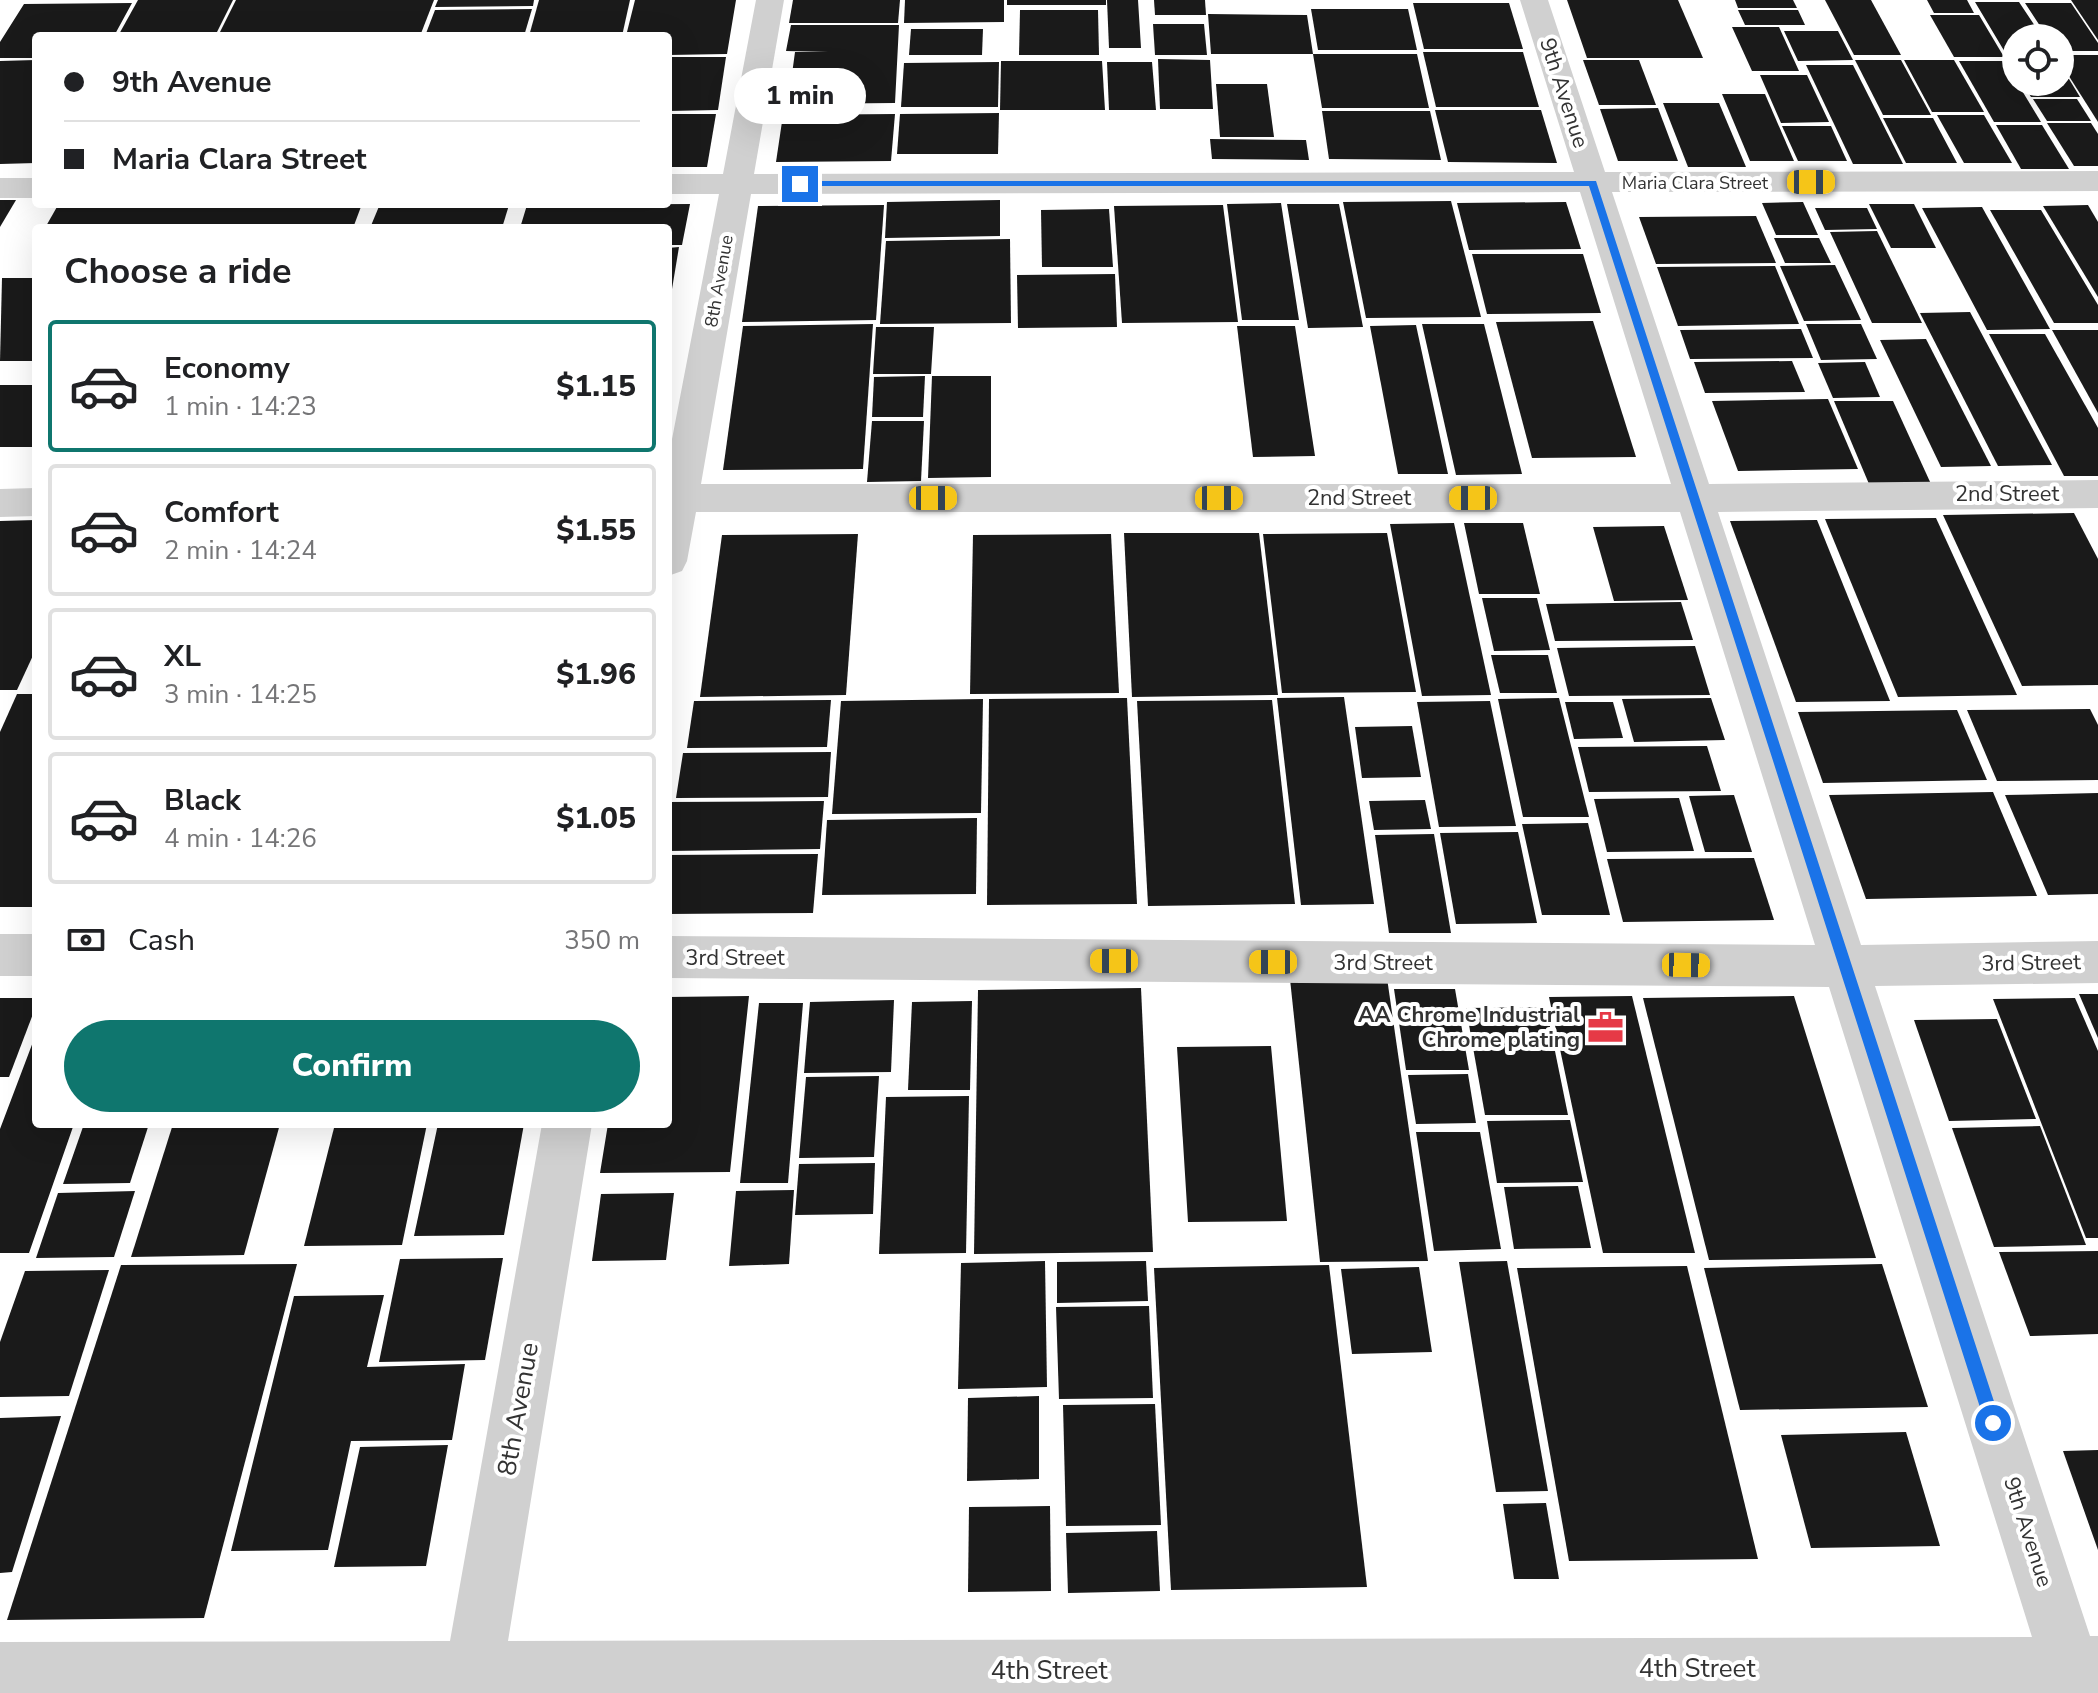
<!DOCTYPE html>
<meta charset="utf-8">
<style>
body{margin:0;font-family:"Nunito Sans",sans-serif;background:#f2f2f2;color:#202124;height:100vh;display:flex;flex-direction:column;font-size:30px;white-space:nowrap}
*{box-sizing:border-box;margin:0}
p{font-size:26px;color:#757577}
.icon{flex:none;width:44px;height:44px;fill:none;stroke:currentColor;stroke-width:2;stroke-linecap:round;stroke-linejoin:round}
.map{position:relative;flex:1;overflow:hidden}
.panel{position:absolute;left:32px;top:224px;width:640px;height:904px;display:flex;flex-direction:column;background:#fff;border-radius:8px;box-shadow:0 8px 32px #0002}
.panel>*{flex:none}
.banner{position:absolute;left:32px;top:32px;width:640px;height:176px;border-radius:8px;box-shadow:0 8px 32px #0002;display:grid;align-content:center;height:176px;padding:0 32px;background:#fff}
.fabs{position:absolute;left:2002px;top:24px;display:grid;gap:16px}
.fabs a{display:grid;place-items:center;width:72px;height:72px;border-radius:50%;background:#fff;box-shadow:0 8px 32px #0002;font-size:40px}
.end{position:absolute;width:36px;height:36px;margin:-18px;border:10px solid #1a73e8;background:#fff;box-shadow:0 0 0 4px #fff}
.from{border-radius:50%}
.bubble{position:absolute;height:56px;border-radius:28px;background:#fff;box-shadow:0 8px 32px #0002;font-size:26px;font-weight:800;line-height:56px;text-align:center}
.car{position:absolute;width:24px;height:48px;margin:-24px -12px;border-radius:10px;box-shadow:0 0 6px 2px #0007;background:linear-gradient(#f5c518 24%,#345 0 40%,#f5c518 0 76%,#345 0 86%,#f5c518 0)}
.banner b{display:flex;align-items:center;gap:28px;height:76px;font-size:30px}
.banner b+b{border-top:2px solid #e0e0e0}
.banner i{width:20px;height:20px;background:#202124}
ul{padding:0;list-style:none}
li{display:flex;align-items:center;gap:24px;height:132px;margin:0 16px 12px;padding:0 16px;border:4px solid #e0e0e0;border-radius:8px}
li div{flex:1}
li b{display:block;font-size:30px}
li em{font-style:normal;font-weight:800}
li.selected{border-color:#0f766e}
li>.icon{width:72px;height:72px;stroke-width:1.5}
h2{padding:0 32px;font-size:36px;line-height:96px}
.pay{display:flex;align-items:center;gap:20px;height:88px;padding:0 32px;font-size:30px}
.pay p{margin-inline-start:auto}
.cta{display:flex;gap:16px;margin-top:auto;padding:16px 32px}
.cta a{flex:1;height:92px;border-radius:48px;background:#0f766e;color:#fff;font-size:32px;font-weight:800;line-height:92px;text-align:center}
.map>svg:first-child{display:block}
</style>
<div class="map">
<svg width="2098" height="1693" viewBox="0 0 2098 1693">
<rect width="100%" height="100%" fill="#fff"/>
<g fill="#1a1a1a">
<path d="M138,0H233L215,36H118Z"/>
<path d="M236,0H434L420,36H218Z"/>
<path d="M438,0H534L533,6L435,7Z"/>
<path d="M539,0H630L622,36H529Z"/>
<path d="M635,0H736L727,54L668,55V36H626Z"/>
<path d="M793,0H900L898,23H789Z"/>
<path d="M905,0H1004V22L904,23Z"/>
<rect x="1007" y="0" width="99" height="5"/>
<path d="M1107,0H1138L1141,48H1109Z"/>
<path d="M1154,0H1205L1206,15H1155Z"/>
<path d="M1567,0H1678L1703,58H1587Z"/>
<path d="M1735,0H1793L1797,8H1738Z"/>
<path d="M1825,0H1871L1901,55H1854Z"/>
<path d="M1927,0H1967L1974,13H1934Z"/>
<path d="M2071,0H2098V40Z"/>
<path d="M1975,2H2019L2043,38H2016V58L2009,59Z"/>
<path d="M132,3L114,36H36V58H0V42L24,4Z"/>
<path d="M1413,3H1509L1523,49H1424Z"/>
<path d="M2025,3H2071L2098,43V51H2060V38H2048Z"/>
<path d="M532,9L524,36H425L435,10Z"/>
<path d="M1311,9H1408L1417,50H1318Z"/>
<path d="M1020,10H1098L1099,55H1019Z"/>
<path d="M1738,10H1798L1805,25H1745Z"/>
<path d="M1208,14L1307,15L1313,54H1417L1429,108H1322L1313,54H1211Z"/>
<path d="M1930,15H1979L2004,57H1954Z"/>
<path d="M1153,24H1204L1207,55H1155Z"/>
<path d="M791,25H899L895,103L788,104L795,52H828L786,51Z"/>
<path d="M1732,27H1779L1799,71H1752Z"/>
<path d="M911,29H983L982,55H909Z"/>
<path d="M1784,31H1838L1853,60L1798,61Z"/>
<path d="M1423,52H1523L1539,107H1436Z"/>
<path d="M2060,55H2098V122L2060,62Z"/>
<path d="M668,57H726L718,110L668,111Z"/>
<path d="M1158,59L1210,60L1213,109H1160Z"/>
<path d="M36,60V163L0,164V61Z"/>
<path d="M1583,60H1639L1656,105H1599Z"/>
<path d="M1855,60H1901L1931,115H1883Z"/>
<path d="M1904,60H1954L1984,112H1932Z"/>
<path d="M1001,61H1102L1105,110H1000Z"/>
<path d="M1959,61H2004L2041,122H1994Z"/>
<path d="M999,62L998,107H901L904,63Z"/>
<path d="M1107,62H1152L1156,110H1109Z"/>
<path d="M1806,65H1853L1903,164H1853Z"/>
<path d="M1760,75H1807L1829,122L1781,123Z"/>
<path d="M2060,79H2069L2080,97H2031L2022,82H2060Z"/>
<path d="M1216,84H1267L1274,137H1220Z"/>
<path d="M1722,94H1765L1794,161H1750Z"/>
<path d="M2033,99H2077L2091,121H2047Z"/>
<path d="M1663,103H1719L1746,167H1688Z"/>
<path d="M1658,108L1678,161H1618L1600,109Z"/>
<path d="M1435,110H1541L1557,163L1448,162Z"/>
<path d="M1322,111H1430L1441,160L1329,159Z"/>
<path d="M999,113L998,154H897L900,114Z"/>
<path d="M668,114H716L707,167H668Z"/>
<path d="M895,114L891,161L776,162L783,115Z"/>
<path d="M1937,115H1984L2012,163H1964Z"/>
<path d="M1883,118H1933L1957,163H1906Z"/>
<path d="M2047,123H2091L2098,134V166H2074Z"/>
<path d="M1996,125H2042L2069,169H2021Z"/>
<path d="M1782,126H1831L1847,161H1798Z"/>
<path d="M1210,139L1306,140L1309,160L1212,159Z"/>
<path d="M0,200H16L0,227Z"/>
<path d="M1000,200V236L885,238L887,202Z"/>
<path d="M1451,201L1481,317L1366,318L1343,202Z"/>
<path d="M1566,202L1581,249L1469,250L1457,203Z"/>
<path d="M1803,202L1818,235H1776L1762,203Z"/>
<path d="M1281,203L1299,320H1242L1227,204Z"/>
<path d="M362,204L353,228H45L58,205Z"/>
<path d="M380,204L509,205L502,228H370Z"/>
<path d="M690,204L682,245H668V228H520L527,205Z"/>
<path d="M1287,204H1339L1363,327L1308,328Z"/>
<path d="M1869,204H1914L1936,248H1891Z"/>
<path d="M884,205L876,320L742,322L758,206Z"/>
<path d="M1223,205L1238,322L1122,323L1114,206Z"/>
<path d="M2088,205L2098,222V297L2043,206Z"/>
<path d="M1982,207L2050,329L1987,330L1922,208Z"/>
<path d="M1815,208H1867L1877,229L1825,230Z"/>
<path d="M1109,209L1113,267H1042L1041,210Z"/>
<path d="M1990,210H2041L2098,305V323H2054Z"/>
<path d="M1756,216L1776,263L1656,264L1639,217Z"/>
<path d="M1877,231L1922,323H1872L1830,232Z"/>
<path d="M1774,238H1819L1831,263H1785Z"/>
<path d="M1010,239L1011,323L880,324L886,241Z"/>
<path d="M679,247L670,301H668V248Z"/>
<path d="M1472,254H1583L1601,313L1487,314Z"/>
<path d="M1835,265L1861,320L1804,321L1780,266Z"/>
<path d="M1775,266L1799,324L1678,326L1657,267Z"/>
<path d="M1115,274L1117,327L1018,328L1017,275Z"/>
<path d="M2,278H36V361H0Z"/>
<path d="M1970,312L2052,465L1998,466L1920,313Z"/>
<path d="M1593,321L1636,457L1532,458L1496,322Z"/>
<path d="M873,324L863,469L723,470L743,326Z"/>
<path d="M1422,324H1484L1522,474L1456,475Z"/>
<path d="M1806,324H1861L1877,359L1821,360Z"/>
<path d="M1416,325L1448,474H1398L1370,326Z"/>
<path d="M1237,326H1295L1315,456L1253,457Z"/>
<path d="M876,327H934L931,374H873Z"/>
<path d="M1801,329L1813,358L1690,359L1680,330Z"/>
<path d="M2052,330H2098V413Z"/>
<path d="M1989,334H2045L2098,428V476H2064Z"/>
<path d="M1926,339L1991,466L1941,467L1880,340Z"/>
<path d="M1792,361L1805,392L1705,393L1694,362Z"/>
<path d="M1865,362L1880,397L1833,398L1818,363Z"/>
<path d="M925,376L923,417H872L874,377Z"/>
<path d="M932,376H991V477L928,478Z"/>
<rect x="0" y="385" width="36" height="62"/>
<path d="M1828,399L1858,469L1738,471L1712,401Z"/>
<path d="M1834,401H1893L1931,484H1869Z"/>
<path d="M872,421H924L921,481L867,482Z"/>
<path d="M2074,513L2098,559V685L2022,686L1943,515Z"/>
<path d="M1936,518L2017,695L1898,697L1825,519Z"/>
<path d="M36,520V649L17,690H0V521Z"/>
<path d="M1817,520L1890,701L1796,702L1730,521Z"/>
<path d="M1454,523L1491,695L1422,696L1390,524Z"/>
<path d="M1464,523H1523L1540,594H1479Z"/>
<path d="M1664,526L1688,600L1614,601L1593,527Z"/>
<path d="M1124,533H1259L1278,695L1132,697Z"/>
<path d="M1387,533L1416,692L1282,693L1263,534Z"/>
<path d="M858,534L846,695L700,697L722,535Z"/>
<path d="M1111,534L1119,693L970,694L973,535Z"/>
<path d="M1482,598H1537L1550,650L1494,651Z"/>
<path d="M1681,602L1693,640L1555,641L1546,604Z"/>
<path d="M1695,646L1710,695L1569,696L1557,648Z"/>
<path d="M1491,655H1548L1557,693H1500Z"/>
<path d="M17,694H36V907H0V732Z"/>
<path d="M1344,697L1374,904L1301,905L1277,698Z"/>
<path d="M1127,698L1137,904L987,905L989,699Z"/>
<path d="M1559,698L1589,817H1523L1498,699Z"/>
<path d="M1711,698L1725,740L1634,742L1622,699Z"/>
<path d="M983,699L981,813L832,814L841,701Z"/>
<path d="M831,700L827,747L687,748L694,701Z"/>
<path d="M1272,700L1295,904L1148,906L1137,701Z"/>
<path d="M1490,701L1516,826L1439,827L1417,702Z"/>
<path d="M1565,702H1613L1623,738L1574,739Z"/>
<path d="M2090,709L2098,725V780L1997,781L1967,710Z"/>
<path d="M1957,710L1987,780L1823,783L1798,712Z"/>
<path d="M1412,726L1421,777L1362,778L1355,727Z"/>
<path d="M1707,746L1721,791L1589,792L1578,747Z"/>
<path d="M831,752L828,797L676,798L683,753Z"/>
<path d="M1993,792L2037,896L1866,899L1829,795Z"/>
<path d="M2098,793V894L2048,895L2005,795Z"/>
<path d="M1734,795L1752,852H1705L1689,796Z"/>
<path d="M1679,798L1694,851L1607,852L1594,799Z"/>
<path d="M1425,800L1431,829L1374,830L1369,801Z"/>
<path d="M824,801L820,849L668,851V802Z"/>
<path d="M977,818L976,894L822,895L827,820Z"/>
<path d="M1588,823L1610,915H1542L1522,824Z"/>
<path d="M1518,832L1537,923L1456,924L1440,833Z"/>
<path d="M1434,834L1451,933H1389L1375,835Z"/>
<path d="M818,854L813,913L668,914V855Z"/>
<path d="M1754,858L1774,920L1623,922L1607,859Z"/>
<path d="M1387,978L1428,1261L1320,1262L1290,979Z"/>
<path d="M1141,988L1153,1252L974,1254L978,990Z"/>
<path d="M1394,989H1455L1469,1070H1406Z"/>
<path d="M2079,994H2098V1038Z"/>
<path d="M749,996L730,1172L600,1173L608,1124H668V997Z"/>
<path d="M1632,996L1695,1253H1603L1549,997Z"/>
<path d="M1794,996L1876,1258L1709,1260L1643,998Z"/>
<path d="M0,998H36V1006L9,1077H0Z"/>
<path d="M2075,998L2098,1051V1238H2086L1993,999Z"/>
<path d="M894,1000L891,1072L804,1073L810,1002Z"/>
<path d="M972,1001L970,1090H908L912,1002Z"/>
<path d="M759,1003H803L788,1183H740Z"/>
<path d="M1546,1007L1568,1115H1485L1466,1008Z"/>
<path d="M1997,1019L2036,1119L1949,1121L1914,1020Z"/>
<path d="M36,1034V1124H74L29,1253H0V1129Z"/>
<path d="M1271,1046L1287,1221L1188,1222L1177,1047Z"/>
<path d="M1468,1074L1476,1123L1416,1124L1408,1075Z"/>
<path d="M879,1076L874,1157L799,1158L806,1077Z"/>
<path d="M969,1096L966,1253L879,1254L886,1097Z"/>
<path d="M1570,1120L1583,1182L1497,1183L1487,1121Z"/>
<path d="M84,1124H149L130,1183L63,1184Z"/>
<path d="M173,1124H280L244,1255L131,1257Z"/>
<path d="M335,1124H427L402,1245L304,1246Z"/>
<path d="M438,1124H524L504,1235L414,1236Z"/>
<path d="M2040,1126L2086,1245L1994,1247L1952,1128Z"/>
<path d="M1416,1132H1480L1501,1249L1434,1251Z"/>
<path d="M875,1163L873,1214L795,1215L799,1164Z"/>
<path d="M1578,1186L1591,1248L1514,1249L1504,1187Z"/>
<path d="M794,1190L789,1264L729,1266L736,1191Z"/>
<path d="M135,1191L114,1257L36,1258L58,1193Z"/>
<path d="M674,1193L666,1260L592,1261L601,1194Z"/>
<path d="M2098,1251V1334L2030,1336L1999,1252Z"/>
<path d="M503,1258L485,1360L379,1362L400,1259Z"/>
<path d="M1045,1261L1047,1387L958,1389L961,1263Z"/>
<path d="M1146,1261L1148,1301L1057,1303V1262Z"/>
<path d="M1507,1261L1548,1491L1496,1492L1459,1262Z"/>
<path d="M297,1264L204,1618L7,1620L121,1265Z"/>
<path d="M1882,1264L1928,1407L1740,1410L1704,1268Z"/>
<path d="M1329,1265L1367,1587L1171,1590L1154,1268Z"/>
<path d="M1687,1266L1758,1559L1569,1561L1517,1268Z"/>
<path d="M1419,1267L1432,1352L1352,1354L1341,1269Z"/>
<path d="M109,1270L69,1396L0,1397V1342L25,1271Z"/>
<path d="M384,1295L367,1367L465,1364L452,1440L351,1441L328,1550L231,1551L294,1296Z"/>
<path d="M1149,1306L1153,1398L1059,1399L1056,1307Z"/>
<path d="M1039,1396V1479L967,1481L968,1398Z"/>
<path d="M1155,1404L1161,1525L1066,1526L1063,1405Z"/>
<path d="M61,1416L12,1572L0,1573V1418Z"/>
<path d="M1906,1432L1940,1546L1811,1548L1781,1435Z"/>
<path d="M448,1445L426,1566L334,1567L360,1447Z"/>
<path d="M2098,1450V1550L2063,1451Z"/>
<path d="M1546,1503L1559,1579H1514L1503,1504Z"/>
<path d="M1050,1506L1051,1591L968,1592L969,1507Z"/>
<path d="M1157,1531L1160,1591L1068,1593L1066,1533Z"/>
</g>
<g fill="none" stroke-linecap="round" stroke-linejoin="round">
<g fill="#d0d0d0" fill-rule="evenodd">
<path d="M756,0H784L754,174L1574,172L1520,0H1548L1605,172L2098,171V191L1612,192L1709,484L2098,480V508L1718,512L1861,945L2098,941V983L1875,986L2090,1636H2098V1693H0V1642L450,1641L542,1124H592L508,1641L2032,1637L1829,987L668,978V936L1815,945L1680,512H696L687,561L682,571L668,576V460L719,194H668V174H723ZM1580,192L1671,484H701L751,194Z"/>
<rect x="0" y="178" width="36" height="20"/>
<path d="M36,488V516L0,517V489Z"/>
<rect x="0" y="934" width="36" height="42"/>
</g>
</g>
<path fill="#1a73e8" d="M800,181H1596L2001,1423L1998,1429L1993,1431L1985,1423L1589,186H797Z"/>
<defs>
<symbol id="office-bare" viewBox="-9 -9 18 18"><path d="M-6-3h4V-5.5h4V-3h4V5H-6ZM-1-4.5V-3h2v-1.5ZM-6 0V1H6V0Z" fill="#e63946" stroke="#fff" stroke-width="2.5" paint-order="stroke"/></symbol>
</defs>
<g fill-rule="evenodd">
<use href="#office-bare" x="1580" y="1002" width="51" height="51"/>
</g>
<g text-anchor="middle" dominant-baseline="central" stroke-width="8" stroke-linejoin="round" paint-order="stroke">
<g font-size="18" fill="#333" stroke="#fff">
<text x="1695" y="183">Maria Clara Street</text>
<text transform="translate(719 281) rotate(-80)">8th Avenue</text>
</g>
<g font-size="22" fill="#333" stroke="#fff">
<text transform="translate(1564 93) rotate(72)">9th Avenue</text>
<text x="2007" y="494">2nd Street</text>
<text x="1359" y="498">2nd Street</text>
<text x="735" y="958">3rd Street</text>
<text x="1383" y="963">3rd Street</text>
<text transform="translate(2031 963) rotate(-1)">3rd Street</text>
<text transform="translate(2028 1532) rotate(72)">9th Avenue</text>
</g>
<g font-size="22" font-weight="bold" fill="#333" stroke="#fff" text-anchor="end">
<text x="1580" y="1015">AA Chrome Industrial<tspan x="1580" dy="25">Chrome plating</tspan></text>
</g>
<g font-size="26" fill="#333" stroke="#fff">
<text transform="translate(518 1409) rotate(-80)">8th Avenue</text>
<text x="1697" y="1668">4th Street</text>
<text x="1049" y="1670">4th Street</text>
</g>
</g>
</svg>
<div class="fabs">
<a><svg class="icon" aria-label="locate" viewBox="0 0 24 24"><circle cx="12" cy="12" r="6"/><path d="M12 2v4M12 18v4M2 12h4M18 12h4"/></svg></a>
</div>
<i class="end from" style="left:1993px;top:1423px"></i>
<i class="end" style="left:800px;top:184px"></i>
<div class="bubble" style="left:734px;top:68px;width:132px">1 min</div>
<i class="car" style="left:1811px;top:182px;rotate:90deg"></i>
<i class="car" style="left:933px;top:498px;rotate:90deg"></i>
<i class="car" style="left:1219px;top:498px;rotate:90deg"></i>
<i class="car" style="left:1473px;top:498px;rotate:270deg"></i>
<i class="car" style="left:1114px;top:961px;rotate:270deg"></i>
<i class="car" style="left:1273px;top:962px;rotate:270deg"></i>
<i class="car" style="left:1686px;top:965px;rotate:91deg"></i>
<div class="banner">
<b><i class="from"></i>9th Avenue</b>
<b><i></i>Maria Clara Street</b>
</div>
<section class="panel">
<h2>Choose a ride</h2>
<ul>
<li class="selected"><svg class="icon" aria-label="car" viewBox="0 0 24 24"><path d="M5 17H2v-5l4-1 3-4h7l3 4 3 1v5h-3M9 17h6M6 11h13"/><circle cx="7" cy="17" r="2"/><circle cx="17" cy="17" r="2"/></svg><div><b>Economy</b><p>1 min · 14:23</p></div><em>$1.15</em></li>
<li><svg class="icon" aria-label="car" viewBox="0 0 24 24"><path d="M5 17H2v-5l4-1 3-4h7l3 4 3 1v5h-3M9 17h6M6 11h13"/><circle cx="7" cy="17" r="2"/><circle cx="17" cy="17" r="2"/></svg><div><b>Comfort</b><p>2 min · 14:24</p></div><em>$1.55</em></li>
<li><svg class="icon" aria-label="car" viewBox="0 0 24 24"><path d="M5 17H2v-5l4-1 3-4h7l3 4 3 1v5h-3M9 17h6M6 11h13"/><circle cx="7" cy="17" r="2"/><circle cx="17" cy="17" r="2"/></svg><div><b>XL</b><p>3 min · 14:25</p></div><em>$1.96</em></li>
<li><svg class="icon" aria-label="car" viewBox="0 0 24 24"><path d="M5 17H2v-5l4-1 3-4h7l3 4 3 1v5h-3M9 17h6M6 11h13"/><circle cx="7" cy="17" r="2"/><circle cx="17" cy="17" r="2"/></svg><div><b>Black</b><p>4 min · 14:26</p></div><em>$1.05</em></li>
</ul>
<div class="pay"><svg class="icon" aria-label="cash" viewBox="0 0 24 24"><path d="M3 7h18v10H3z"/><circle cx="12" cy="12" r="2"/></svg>Cash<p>350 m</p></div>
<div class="cta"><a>Confirm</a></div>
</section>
</div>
